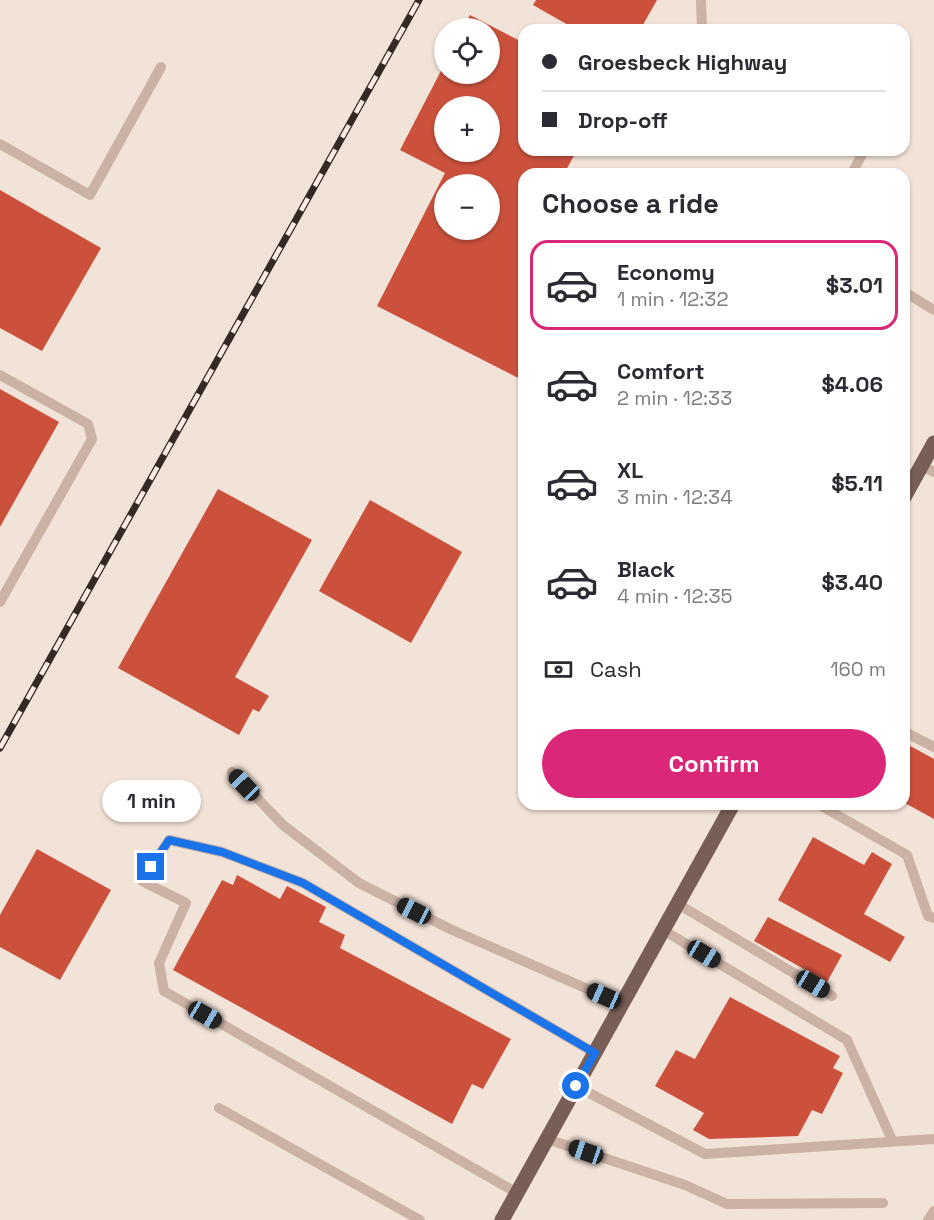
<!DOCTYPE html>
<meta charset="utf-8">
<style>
body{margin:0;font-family:"Space Grotesk",sans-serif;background:#f7f7f7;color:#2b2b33;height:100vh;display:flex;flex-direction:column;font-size:22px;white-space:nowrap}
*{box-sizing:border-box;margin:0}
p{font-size:20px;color:#7c7c81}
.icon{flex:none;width:33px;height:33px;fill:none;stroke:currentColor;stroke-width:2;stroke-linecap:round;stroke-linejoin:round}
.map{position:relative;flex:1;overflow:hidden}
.sheet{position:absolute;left:518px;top:168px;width:392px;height:642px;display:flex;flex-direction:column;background:#fff;border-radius:18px;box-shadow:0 2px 4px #0004}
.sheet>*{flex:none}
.banner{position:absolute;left:518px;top:24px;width:392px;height:132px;border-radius:18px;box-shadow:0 2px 4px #0004;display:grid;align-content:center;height:132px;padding:0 24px;background:#fff}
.buttons{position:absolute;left:434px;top:18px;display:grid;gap:12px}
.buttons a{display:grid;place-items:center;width:66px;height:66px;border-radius:50%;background:#fff;box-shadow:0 2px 4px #0004;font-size:30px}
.end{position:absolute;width:27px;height:27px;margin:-14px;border:8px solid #1a73e8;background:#fff;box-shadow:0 0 0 3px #fff}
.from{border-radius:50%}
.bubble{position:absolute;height:42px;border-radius:21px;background:#fff;box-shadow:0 2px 4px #0004;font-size:20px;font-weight:800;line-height:42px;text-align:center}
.car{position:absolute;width:18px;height:36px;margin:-18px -9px;border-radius:8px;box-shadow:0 0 4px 2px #0007;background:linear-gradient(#222 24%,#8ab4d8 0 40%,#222 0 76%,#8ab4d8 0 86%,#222 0)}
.banner b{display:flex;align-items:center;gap:21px;height:57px;font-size:22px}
.banner b+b{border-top:2px solid #e1e1e2}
.banner i{width:15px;height:15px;background:#2b2b33}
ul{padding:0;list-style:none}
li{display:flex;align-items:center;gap:18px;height:90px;margin:0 12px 9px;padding:0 12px;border:3px solid transparent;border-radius:18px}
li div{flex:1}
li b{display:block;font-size:22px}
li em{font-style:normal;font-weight:800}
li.on{border-color:#db2777}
li>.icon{width:54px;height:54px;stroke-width:1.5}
h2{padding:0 24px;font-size:27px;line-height:72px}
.pay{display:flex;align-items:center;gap:15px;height:66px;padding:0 24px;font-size:22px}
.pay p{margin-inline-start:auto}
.button{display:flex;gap:12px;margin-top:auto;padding:12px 24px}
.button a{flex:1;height:69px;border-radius:36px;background:#db2777;color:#fff;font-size:24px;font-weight:800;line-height:69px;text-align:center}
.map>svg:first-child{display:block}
</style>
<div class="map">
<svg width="934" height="1220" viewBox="0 0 934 1220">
<rect width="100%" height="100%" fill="#f2e3d8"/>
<!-- building -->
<path fill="#cb513d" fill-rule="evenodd" d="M536,0H657L640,30H577L533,5Z
M470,15L524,43V150H577L564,174H524V381L377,306L445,173L400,150L444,65V74H489V28H463ZM444,106H489V152H444ZM444,184H489V230H444Z
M0,190L101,248L42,351L0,328Z
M0,389L59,422L0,527Z
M218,489L312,540L235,677L269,696L259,712L253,709L239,735L118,668Z
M370,500L462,552L411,643L319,591Z
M903,742L934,759V819L903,802Z
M813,837L864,865L872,852L892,864L864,914L905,937L890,962L778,900Z
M37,849L111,890L60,980L0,947V915Z
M237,875L280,899L287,886L326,907L319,922L345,935L340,948L511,1039L483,1089L472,1084L452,1124L173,970L222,880L233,885Z
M768,917L842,955L827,982L754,941Z
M730,997L840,1056L833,1068L843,1073L822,1114L812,1110L798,1136L709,1139L693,1130L704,1113L655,1086L676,1050L695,1059Z"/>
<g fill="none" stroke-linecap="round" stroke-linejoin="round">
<!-- lane -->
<path stroke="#cbb2a4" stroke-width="10" d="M701,0L702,30
M0,144L90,195L161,67
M852,174L864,150
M903,291L934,310
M0,375L88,424L92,439L0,602
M922,466L934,472
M903,731L934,747
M232,772L283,825L359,883L450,929L622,1004
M818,804L907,855L928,916L934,918
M678,904L832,996
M663,930L847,1040L892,1140
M576,1086L705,1154L934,1139
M219,1108L420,1220
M547,1139L685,1185L727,1204L883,1203
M517,1193L164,991L159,963L186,903L142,881L169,840L222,852L303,883L595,1053
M928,1220L934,1211"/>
<!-- primary -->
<path stroke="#785e56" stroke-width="15" d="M903,499L934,443
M502,1220L733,804"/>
<!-- rail casing -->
<g stroke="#352926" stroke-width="7">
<path id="rail" d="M0,748L419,0"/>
</g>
<!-- rail -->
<use href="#rail" stroke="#faeee5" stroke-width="4.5" stroke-dasharray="14" stroke-linecap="butt"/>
</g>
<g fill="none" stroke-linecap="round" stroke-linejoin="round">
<!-- route -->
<path stroke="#1a73e8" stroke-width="8" d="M151,867L169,840L222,852L303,883L595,1053L576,1086"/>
</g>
</svg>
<div class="buttons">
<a><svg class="icon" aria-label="locate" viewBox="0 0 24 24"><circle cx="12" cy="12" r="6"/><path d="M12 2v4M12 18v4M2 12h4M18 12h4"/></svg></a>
<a>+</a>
<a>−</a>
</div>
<i class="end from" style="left:576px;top:1086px"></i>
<i class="end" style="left:151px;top:867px"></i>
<div class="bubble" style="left:102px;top:780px;width:99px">1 min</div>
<i class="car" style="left:244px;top:785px;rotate:316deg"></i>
<i class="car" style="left:414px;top:911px;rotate:297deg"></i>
<i class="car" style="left:704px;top:954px;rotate:121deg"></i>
<i class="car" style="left:813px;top:984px;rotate:121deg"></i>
<i class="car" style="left:604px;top:996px;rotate:294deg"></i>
<i class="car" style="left:205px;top:1015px;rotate:120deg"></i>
<i class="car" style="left:586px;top:1152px;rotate:289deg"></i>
<div class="banner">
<b><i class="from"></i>Groesbeck Highway</b>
<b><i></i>Drop-off</b>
</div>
<section class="sheet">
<h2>Choose a ride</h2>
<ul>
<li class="on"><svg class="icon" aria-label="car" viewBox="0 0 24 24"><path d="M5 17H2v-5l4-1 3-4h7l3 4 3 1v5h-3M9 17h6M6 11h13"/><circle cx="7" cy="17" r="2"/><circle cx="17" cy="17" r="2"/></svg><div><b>Economy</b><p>1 min · 12:32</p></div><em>$3.01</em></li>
<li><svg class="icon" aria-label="car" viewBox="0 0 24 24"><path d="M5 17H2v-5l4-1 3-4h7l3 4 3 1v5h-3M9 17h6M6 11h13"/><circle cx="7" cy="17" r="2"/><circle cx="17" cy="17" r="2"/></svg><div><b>Comfort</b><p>2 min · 12:33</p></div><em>$4.06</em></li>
<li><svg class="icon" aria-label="car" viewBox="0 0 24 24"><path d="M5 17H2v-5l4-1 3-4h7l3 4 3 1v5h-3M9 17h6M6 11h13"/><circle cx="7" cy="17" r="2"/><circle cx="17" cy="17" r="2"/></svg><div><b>XL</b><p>3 min · 12:34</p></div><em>$5.11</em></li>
<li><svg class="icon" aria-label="car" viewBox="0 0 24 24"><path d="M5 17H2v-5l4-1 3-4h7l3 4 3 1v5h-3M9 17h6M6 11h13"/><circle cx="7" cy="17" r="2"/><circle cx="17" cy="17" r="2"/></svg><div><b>Black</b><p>4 min · 12:35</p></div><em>$3.40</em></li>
</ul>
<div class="pay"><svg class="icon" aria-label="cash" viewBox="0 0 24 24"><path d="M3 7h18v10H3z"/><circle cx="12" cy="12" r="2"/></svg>Cash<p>160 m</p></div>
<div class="button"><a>Confirm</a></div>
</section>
</div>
